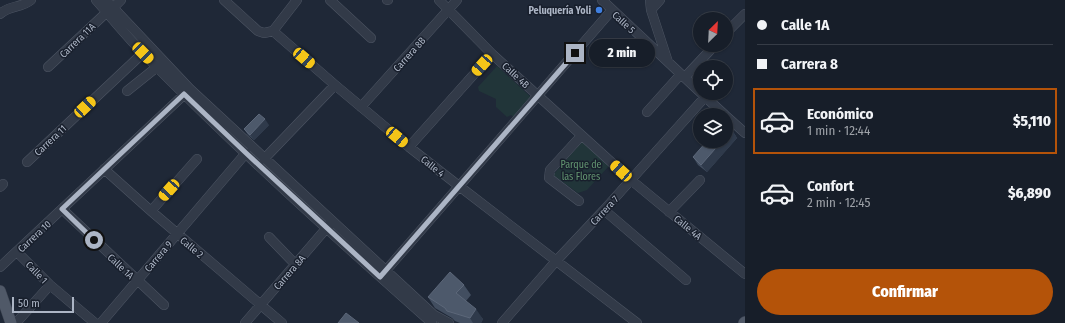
<!DOCTYPE html>
<html lang="es">
<meta charset="utf-8">
<style>
body{margin:0;font-family:"Fira Sans Condensed",sans-serif;background:#242b35;color:#f1f3f6;height:100vh;display:flex;flex-direction:column;font-size:15px;white-space:nowrap}
*{box-sizing:border-box;margin:0}
p{font-size:13px;color:#9ea2a8}
.icon{flex:none;width:22px;height:22px;fill:none;stroke:currentColor;stroke-width:2;stroke-linecap:round;stroke-linejoin:round}
.map{position:relative;flex:1;overflow:hidden}
.side{display:flex;flex-direction:column;background:#171e29;width:320px}
.side>*{flex:none}
.banner{display:grid;align-content:center;height:88px;padding:0 12px;background:#171e29}
.needle{width:26px;rotate:24deg}
.fabs{position:absolute;left:693px;top:12px;display:grid;gap:8px}
.fabs a{display:grid;place-items:center;width:40px;height:40px;border-radius:50%;background:#171e29;box-shadow:0 1px 3px #0004,0 0 0 1px #363c46;font-size:20px}
.scale{position:absolute;left:12px;bottom:10px;width:62px;box-sizing:border-box;padding-left:4px;border:2px solid #acb5c5;border-top:0;font-size:11px;line-height:14px;white-space:nowrap;color:#acb5c5;-webkit-text-stroke:3px #181f2c;paint-order:stroke}
.end{position:absolute;width:18px;height:18px;margin:-9px;border:5px solid #acb5c5;background:#111;box-shadow:0 0 0 2px #111}
.from{border-radius:50%}
.bubble{position:absolute;height:28px;border-radius:14px;background:#171e29;box-shadow:0 1px 3px #0004,0 0 0 1px #363c46;font-size:13px;font-weight:800;line-height:28px;text-align:center}
.car{position:absolute;width:12px;height:24px;margin:-12px -6px;border-radius:5px;box-shadow:0 0 3px 1px #0007;background:linear-gradient(#f5c518 24%,#345 0 40%,#f5c518 0 76%,#345 0 86%,#f5c518 0)}
.banner b{display:flex;align-items:center;gap:14px;height:38px;font-size:15px}
.banner b+b{border-top:1px solid #363c46}
.banner i{width:10px;height:10px;background:#f1f3f6}
ul{padding:0;list-style:none}
li{display:flex;align-items:center;gap:12px;height:66px;margin:0 8px 6px;padding:0 4px;border:2px solid transparent;border-radius:0px}
li div{flex:1}
li b{display:block;font-size:15px}
li em{font-style:normal;font-weight:800}
li.selected{border-color:#b45309}
li>.icon{width:36px;height:36px;stroke-width:1.5}
.cta{display:flex;gap:8px;margin-top:auto;padding:8px 12px}
.cta a{flex:1;height:46px;border-radius:24px;background:#b45309;color:#fff;font-size:16px;font-weight:800;line-height:46px;text-align:center}
main{display:flex;flex:1;min-height:0}
.map>svg:first-child{display:block}
</style>
<main>
<div class="map">
<svg width="745" height="323" viewBox="0 0 745 323">
<rect width="100%" height="100%" fill="#1f2837"/>
<!-- green -->
<path fill="#213539" d="M497,66L533,99L517,120L511,115L507,117L496,107V99L479,91L478,87Z
M582,142L609,166L587,190L578,193L553,175Z"/>
<g fill="none" stroke-linecap="round" stroke-linejoin="round">
<!-- minor casing -->
<g stroke="#4d5563" stroke-width="10">
<path id="minor" d="M96,0C112,18 127,37 144,54C236,148 334,236 432,323
M106,0L190,89L434,315L449,323
M224,0L258,31L264,33L273,31
M330,0L371,38
M387,0H388
M439,0L492,54L631,180L745,274
M602,0L700,92
M650,0L651,10L668,62
M113,8L121,0
M651,10L660,0
M0,14C11,4 20,9 31,0
M273,31L335,85L409,147L459,186L637,323
M273,31L297,0
M726,33L745,14
M631,59L648,44
M48,67L107,12
M685,77L715,45
M127,91L157,67
M701,93L725,115
M361,107L457,0
M647,112L681,74
M726,116L745,133
M409,147L492,54
M264,159L335,85
M27,162L143,53
M104,169L151,211L282,323
M0,187L3,184
M579,201L549,178L550,170L581,136
M62,209L164,305
M604,210L686,280
M151,211L197,159
M669,212L700,180
M269,237L295,264
M17,252L50,285L95,323
M0,267L189,90
M382,275L612,10
M16,323L50,285
M101,323L246,153
M245,323L330,224
M502,323L556,261L604,210L705,97"/>
</g>
<!-- major casing -->
<g stroke="#3c4351" stroke-width="12">
<path id="major" d="M0,291L11,323
M744,323L745,322"/>
</g>
<!-- minor -->
<use href="#minor" stroke="#323a48" stroke-width="9"/>
<!-- major -->
<use href="#major" stroke="#505968" stroke-width="11"/>
</g>
<!-- wall -->
<path fill="#424e60" d="M269,125L254,140L248,135L244,129Z
M732,130L737,138L707,172L698,165L693,157Z
M464,285L471,295L466,301L483,319L481,323H460L455,321L452,318L435,308L428,297Z"/>
<!-- shaded-wall -->
<path fill="#2f3a4b" d="M265,119L269,125L254,140L250,135Z
M732,130L737,138L707,172L701,165L722,141H726V137Z
M476,309L483,319L481,323H473L470,318Z"/>
<!-- building -->
<path fill="#4d596b" stroke="#5c6779" d="M259,114L265,119L250,135L244,129Z
M726,125L732,130L726,137Z
M707,141H722L701,165L693,157Z
M450,272L464,285L456,293L476,309L470,318L447,311L445,308L428,297Z
M346,313L359,323H338Z"/>
<g fill="none" stroke-linecap="round" stroke-linejoin="round">
<!-- route -->
<path stroke="#acb5c5" stroke-width="5" d="M94,240L62,209L184,94L246,153L380,277L575,53"/>
</g>
<!-- markers -->
<circle fill="#3f7fe0" stroke="#181f2c" stroke-width="1.5" cx="599" cy="10" r="4"/>
<g text-anchor="middle" stroke-width="3" stroke-linejoin="round" paint-order="stroke">
<!-- poi labels -->
<g font-size="10" font-weight="bold" fill="#acb5c5" stroke="#181f2c" text-anchor="end">
<text x="591" y="14">Peluquería Yoli</text>
</g>
<!-- street labels -->
<g font-size="10" fill="#acb5c5" stroke="#181f2c">
<text transform="translate(624 22) rotate(43)" y="4">Calle 5</text>
<text transform="translate(77 40) rotate(-44)" y="4">Carrera 11A</text>
<text transform="translate(409 54) rotate(-48)" y="4">Carrera 8B</text>
<text transform="translate(516 75) rotate(43)" y="4">Calle 4B</text>
<text transform="translate(50 140) rotate(-43)" y="4">Carrera 11</text>
<text transform="translate(433 166) rotate(39)" y="4">Calle 4</text>
<text transform="translate(604 210) rotate(-47)" y="4">Carrera 7</text>
<text transform="translate(688 227) rotate(39)" y="4">Calle 4A</text>
<text transform="translate(34 236) rotate(-43)" y="4">Carrera 10</text>
<text transform="translate(192 247) rotate(40)" y="4">Calle 2</text>
<text transform="translate(158 256) rotate(-50)" y="4">Carrera 9</text>
<text transform="translate(121 266) rotate(43)" y="4">Calle 1A</text>
<text transform="translate(37 272) rotate(46)" y="4">Calle 1</text>
<text transform="translate(289 272) rotate(-49)" y="4">Carrera 8A</text>
</g>
<!-- park labels -->
<g font-size="10" fill="#639671" stroke="#181f2c">
<text x="581" y="168">Parque de<tspan x="581" dy="12">las Flores</tspan></text>
</g>
</g>
</svg>
<div class="fabs">
<a><svg class="needle" viewBox="-14 -14 28 28"><path d="M0-13l5 13h-10z" fill="#e53935"/><path d="M0 13l5-13h-10z" fill="#9ea2a8"/></svg></a>
<a><svg class="icon" aria-label="locate" viewBox="0 0 24 24"><circle cx="12" cy="12" r="6"/><path d="M12 2v4M12 18v4M2 12h4M18 12h4"/></svg></a>
<a><svg class="icon" aria-label="layers" viewBox="0 0 24 24"><path d="M12 4l9 5-9 5-9-5zM3 14l9 5 9-5"/></svg></a>
</div>
<div class="scale">50 m</div>
<i class="end from" style="left:94px;top:240px"></i>
<i class="end" style="left:575px;top:53px"></i>
<div class="bubble" style="left:589px;top:39px;width:66px">2 min</div>
<i class="car" style="left:143px;top:53px;rotate:135deg"></i>
<i class="car" style="left:304px;top:58px;rotate:131deg"></i>
<i class="car" style="left:482px;top:65px;rotate:222deg"></i>
<i class="car" style="left:85px;top:107px;rotate:47deg"></i>
<i class="car" style="left:397px;top:137px;rotate:130deg"></i>
<i class="car" style="left:621px;top:171px;rotate:312deg"></i>
<i class="car" style="left:169px;top:190px;rotate:222deg"></i>
</div>
<section class="side">
<div class="banner">
<b><i class="from"></i>Calle 1A</b>
<b><i></i>Carrera 8</b>
</div>
<ul>
<li class="selected"><svg class="icon" aria-label="car" viewBox="0 0 24 24"><path d="M5 17H2v-5l4-1 3-4h7l3 4 3 1v5h-3M9 17h6M6 11h13"/><circle cx="7" cy="17" r="2"/><circle cx="17" cy="17" r="2"/></svg><div><b>Económico</b><p>1 min · 12:44</p></div><em>$5,110</em></li>
<li><svg class="icon" aria-label="car" viewBox="0 0 24 24"><path d="M5 17H2v-5l4-1 3-4h7l3 4 3 1v5h-3M9 17h6M6 11h13"/><circle cx="7" cy="17" r="2"/><circle cx="17" cy="17" r="2"/></svg><div><b>Confort</b><p>2 min · 12:45</p></div><em>$6,890</em></li>
</ul>
<div class="cta"><a>Confirmar</a></div>
</section>
</main>
